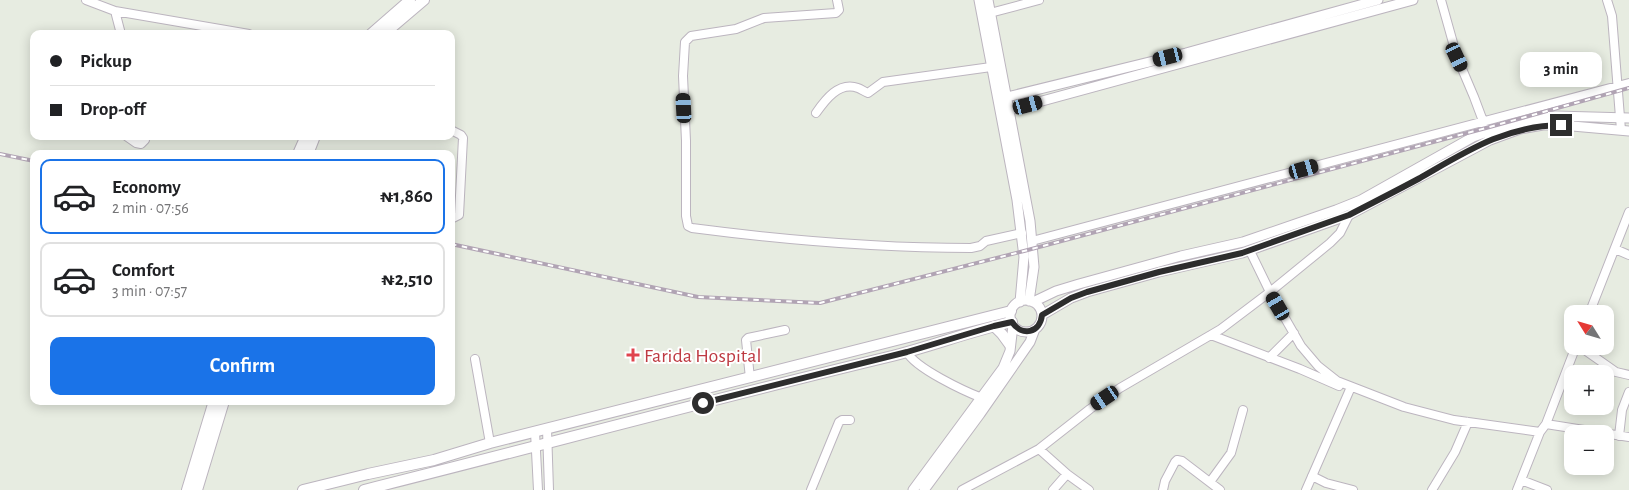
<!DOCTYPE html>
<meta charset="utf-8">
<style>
body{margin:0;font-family:"Alegreya Sans",sans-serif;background:#f2f2f2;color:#202124;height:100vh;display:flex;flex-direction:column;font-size:19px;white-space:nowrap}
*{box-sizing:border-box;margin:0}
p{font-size:16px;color:#757577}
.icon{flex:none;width:28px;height:28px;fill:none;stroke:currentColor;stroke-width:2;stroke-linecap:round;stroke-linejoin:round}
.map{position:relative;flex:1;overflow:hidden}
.panel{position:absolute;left:30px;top:150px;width:425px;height:255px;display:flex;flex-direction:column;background:#fff;border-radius:10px;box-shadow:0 2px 12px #0003}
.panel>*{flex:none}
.hud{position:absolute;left:30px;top:30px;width:425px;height:110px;border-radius:10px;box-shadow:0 2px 12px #0003;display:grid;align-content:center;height:110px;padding:0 20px;background:#fff}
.needle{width:32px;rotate:307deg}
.controls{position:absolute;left:1564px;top:305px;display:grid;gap:10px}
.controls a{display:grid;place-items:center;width:50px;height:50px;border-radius:10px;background:#fff;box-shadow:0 2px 12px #0003;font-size:25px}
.end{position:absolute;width:22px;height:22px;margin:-11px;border:6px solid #2d2d2d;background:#fff;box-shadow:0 0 0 2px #fff}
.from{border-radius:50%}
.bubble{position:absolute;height:35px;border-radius:10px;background:#fff;box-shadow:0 2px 12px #0003;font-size:16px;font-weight:600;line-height:35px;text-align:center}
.car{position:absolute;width:15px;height:30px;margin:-15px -8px;border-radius:6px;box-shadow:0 0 4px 1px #0007;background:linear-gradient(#222 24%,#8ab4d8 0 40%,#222 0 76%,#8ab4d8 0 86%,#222 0)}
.hud b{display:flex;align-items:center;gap:18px;height:48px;font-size:19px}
.hud b+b{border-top:1px solid #e0e0e0}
.hud i{width:12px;height:12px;background:#202124}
ul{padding:9px 0 0;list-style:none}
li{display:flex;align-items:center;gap:15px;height:75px;margin:0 10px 8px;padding:0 10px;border:2px solid #e0e0e0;border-radius:10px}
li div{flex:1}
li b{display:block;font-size:19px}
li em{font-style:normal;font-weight:600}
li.active{border-color:#1a73e8}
li>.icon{width:45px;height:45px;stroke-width:1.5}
.button{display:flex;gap:10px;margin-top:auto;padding:10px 20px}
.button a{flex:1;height:58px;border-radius:10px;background:#1a73e8;color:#fff;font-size:20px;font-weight:600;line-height:58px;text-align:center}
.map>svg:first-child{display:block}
</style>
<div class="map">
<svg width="1629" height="490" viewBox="0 0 1629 490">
<rect width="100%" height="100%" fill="#e7ece1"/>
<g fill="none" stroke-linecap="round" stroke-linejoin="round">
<!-- minor casing -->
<g stroke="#bcb5bf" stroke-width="10">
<path id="minor" d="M86,0L115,11L249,34
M837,0L839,10L836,13L764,18L736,29L691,36L685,42L683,76L686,141V216L688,226L692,228C784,240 877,248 971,248L980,246L986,241L1022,233
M1441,0L1457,57L1474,97L1489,137
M1607,0L1612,16L1621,130
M115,11L121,34
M990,13L1039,0
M816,113C825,100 839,81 858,88C861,89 865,92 868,93L883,82L991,67
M451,130L461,135L463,138L459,215L451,219
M126,136L136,143L141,144L145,140V136
M1032,241L1629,83
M1615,249L1629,255
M1250,251L1270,292L1301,346L1318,366L1337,381L1404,407L1454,420L1540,432
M1589,314L1629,212
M1211,335L1300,369L1339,386
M1579,346L1616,372L1629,375
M907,352C915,368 964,391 982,398
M1269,358L1294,333
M475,359L490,443
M750,378L746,340L748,338L785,330
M1546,424L1629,437
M547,429L549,490
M535,432L538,490
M1619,436L1622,410L1629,392
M1039,449L1067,474L1089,490
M1312,476L1326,483L1353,490
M1521,480L1547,490
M1210,482L1231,453L1243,410
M811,490L839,422L842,420H850
M962,490L1039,449L1090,409L1120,388L1221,329L1270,292L1330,243L1340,233L1349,215
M1053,490L1067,474
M1163,490L1165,481L1175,462L1177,460L1182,461L1220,490
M1306,490L1351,387
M1432,490L1455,452L1468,422
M1517,490L1540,432L1546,424L1576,346"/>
</g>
<!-- tertiary casing -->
<g stroke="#bcb5bf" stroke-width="11">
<path id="tertiary" d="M979,0L1017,200L1024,257L1020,302
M988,0L1030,221L1034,267L1029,301
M1007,97L1186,53L1378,0
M1009,110L1413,0
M1010 316a16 16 0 1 1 32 0a16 16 0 1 1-32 0Z
M1033,302L1056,291L1079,284L1181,256L1243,242L1336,210L1361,200L1473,137L1500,127L1534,119L1556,116L1629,118
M1042,315L1071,298L1087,292L1159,272L1242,253L1349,215L1490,140L1520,129L1543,125H1561L1629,131
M913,490L1003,368L1010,351L1013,325
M924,490L980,414L1030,342L1035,329"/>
</g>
<!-- secondary casing -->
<g stroke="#bcb5bf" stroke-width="12">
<path id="secondary" d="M371,34L410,0
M384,34L424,0
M298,154L306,136
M308,154L315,136
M994,326L1002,334L1010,345
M187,490L214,401
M197,490L224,401
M303,490L368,474L434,460L490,443L1011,311
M364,490C539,446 713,399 888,357C930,347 970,331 1012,322"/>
</g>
<!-- minor -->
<use href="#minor" stroke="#fff" stroke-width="8"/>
<!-- tertiary -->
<use href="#tertiary" stroke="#fff" stroke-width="9"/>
<!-- secondary -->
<use href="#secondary" stroke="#fff" stroke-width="10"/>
<!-- rail casing -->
<g stroke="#b1a4b4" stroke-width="4">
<path id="rail" d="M0,154L34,161
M451,244L698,297L820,303L1024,251L1486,128L1629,88"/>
</g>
<!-- rail -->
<use href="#rail" stroke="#fff" stroke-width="2" stroke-dasharray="5.5" stroke-linecap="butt"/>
</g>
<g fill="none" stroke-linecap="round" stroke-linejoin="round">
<!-- route -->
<path stroke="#2d2d2d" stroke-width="6" d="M703,403L907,352L994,326L1012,322C1022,337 1040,333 1042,315L1071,298L1087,292L1159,272L1242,253L1349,215C1372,203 1396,191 1420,178C1467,151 1505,126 1561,125"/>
</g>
<!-- markers -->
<path fill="#e0444e" stroke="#fff" stroke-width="2" d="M630.5 347.5h5v5h5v5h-5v5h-5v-5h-5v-5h5z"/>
<g text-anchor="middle" stroke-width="4" stroke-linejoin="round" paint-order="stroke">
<!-- health labels -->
<g font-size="20" fill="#be3a42" stroke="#fff" text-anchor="start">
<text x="644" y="362">Farida Hospital</text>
</g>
</g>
</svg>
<div class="controls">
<a><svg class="needle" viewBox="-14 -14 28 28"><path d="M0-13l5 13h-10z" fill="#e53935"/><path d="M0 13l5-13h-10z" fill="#757577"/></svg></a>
<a>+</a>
<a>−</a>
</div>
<i class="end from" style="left:703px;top:403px"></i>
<i class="end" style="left:1561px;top:125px"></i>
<div class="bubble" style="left:1520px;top:52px;width:82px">3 min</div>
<i class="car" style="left:1168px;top:57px;rotate:256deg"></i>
<i class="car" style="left:1457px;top:57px;rotate:155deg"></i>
<i class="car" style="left:1028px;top:105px;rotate:75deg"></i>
<i class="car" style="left:684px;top:108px;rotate:357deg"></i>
<i class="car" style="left:1304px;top:169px;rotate:74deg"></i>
<i class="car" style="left:1278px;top:306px;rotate:330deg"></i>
<i class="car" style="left:1105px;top:398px;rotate:236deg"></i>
<div class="hud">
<b><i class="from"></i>Pickup</b>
<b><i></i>Drop-off</b>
</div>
<section class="panel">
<ul>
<li class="active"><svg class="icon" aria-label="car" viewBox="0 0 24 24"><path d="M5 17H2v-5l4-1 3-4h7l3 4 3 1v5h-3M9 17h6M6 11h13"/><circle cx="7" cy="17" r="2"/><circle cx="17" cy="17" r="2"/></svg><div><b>Economy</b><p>2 min · 07:56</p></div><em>₦1,860</em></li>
<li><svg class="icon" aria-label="car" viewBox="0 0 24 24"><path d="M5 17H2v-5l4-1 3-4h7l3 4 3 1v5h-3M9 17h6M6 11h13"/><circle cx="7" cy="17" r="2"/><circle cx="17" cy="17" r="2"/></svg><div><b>Comfort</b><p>3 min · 07:57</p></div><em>₦2,510</em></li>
</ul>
<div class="button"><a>Confirm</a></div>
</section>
</div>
